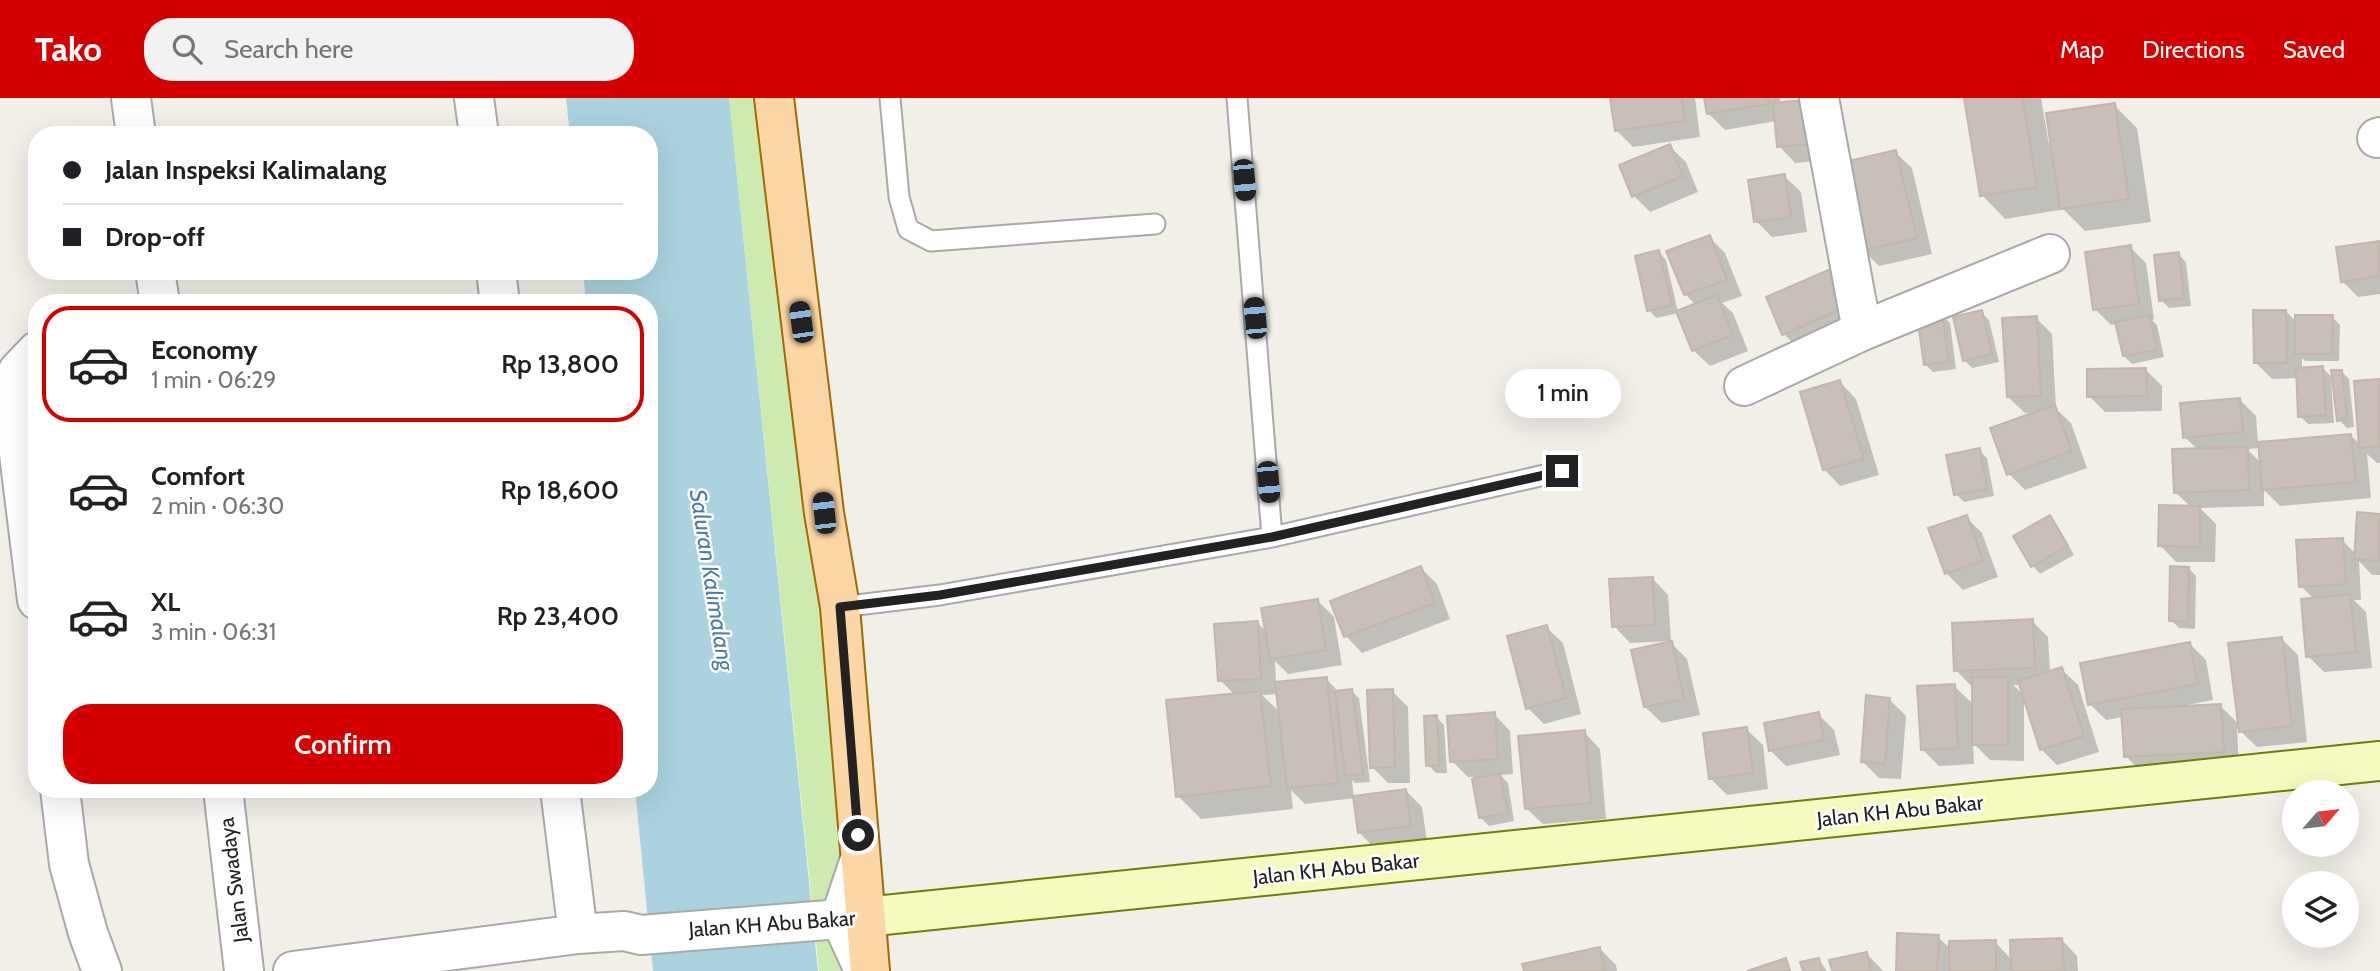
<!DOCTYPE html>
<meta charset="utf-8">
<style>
body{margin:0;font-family:Cabin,sans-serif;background:#f2f2f2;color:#202124;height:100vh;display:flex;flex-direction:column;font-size:26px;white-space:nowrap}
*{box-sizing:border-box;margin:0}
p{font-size:23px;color:#757577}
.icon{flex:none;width:38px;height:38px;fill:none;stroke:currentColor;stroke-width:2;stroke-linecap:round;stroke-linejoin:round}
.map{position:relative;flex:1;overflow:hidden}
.details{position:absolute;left:28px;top:196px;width:630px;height:504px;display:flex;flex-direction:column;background:#fff;border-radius:28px;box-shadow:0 7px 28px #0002}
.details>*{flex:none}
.banner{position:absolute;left:28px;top:28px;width:630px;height:154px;border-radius:28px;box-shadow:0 7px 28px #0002;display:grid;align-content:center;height:154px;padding:0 35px;background:#fff}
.needle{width:46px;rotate:62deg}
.controls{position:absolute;left:2282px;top:682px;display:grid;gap:14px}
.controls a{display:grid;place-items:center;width:77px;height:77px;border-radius:50%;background:#fff;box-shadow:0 7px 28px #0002;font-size:35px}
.end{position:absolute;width:32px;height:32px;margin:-16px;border:9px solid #222;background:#fff;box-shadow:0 0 0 4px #fff}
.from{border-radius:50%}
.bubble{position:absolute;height:49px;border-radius:24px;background:#fff;box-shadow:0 7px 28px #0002;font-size:23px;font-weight:600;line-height:49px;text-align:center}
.car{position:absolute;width:21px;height:42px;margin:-21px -10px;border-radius:9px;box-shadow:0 0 5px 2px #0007;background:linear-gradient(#222 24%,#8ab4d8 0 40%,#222 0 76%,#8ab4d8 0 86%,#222 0)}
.banner b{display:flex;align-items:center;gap:24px;height:66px;font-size:26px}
.banner b+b{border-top:2px solid #e0e0e0}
.banner i{width:18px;height:18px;background:#202124}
ul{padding:12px 0 0;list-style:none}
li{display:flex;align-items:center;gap:21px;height:116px;margin:0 14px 10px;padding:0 21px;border:4px solid transparent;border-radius:28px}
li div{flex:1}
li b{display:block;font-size:26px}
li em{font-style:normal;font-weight:600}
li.on{border-color:#d40000}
li>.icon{width:63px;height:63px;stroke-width:1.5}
.cta{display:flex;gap:14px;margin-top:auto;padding:14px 35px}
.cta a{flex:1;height:80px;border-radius:28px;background:#d40000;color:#fff;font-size:28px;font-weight:600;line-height:80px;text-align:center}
header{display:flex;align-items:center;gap:42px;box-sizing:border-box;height:98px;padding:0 35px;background:#d40000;color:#fff}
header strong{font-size:33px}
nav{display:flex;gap:38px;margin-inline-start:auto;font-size:24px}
.search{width:490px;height:63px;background:#f2f2f2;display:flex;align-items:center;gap:18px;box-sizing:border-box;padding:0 24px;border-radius:28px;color:#757577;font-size:26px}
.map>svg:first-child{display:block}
</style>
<header>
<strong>Tako</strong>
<div class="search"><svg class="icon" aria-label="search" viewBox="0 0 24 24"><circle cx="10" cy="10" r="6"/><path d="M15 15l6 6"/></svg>Search here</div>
<nav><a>Map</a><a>Directions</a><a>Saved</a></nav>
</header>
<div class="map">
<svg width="2380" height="873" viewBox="0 0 2380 873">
<rect width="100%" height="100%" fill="#f2efe9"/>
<!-- grass -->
<path fill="#cdebb0" d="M729,0H774L854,873H819Z"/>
<!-- water -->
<path fill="#aad3df" d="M566,0H729L818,873H653L635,691H649V205H586L583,173H649V37H570Z"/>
<!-- shadow -->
<path fill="#0003" fill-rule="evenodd" d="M1612,0H1695L1700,39L1633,49L1617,33Z
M1706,0H1780L1781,6L1835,61L1795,65L1779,48L1776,23L1725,32L1709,16Z
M1966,0H2041L2049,47L2114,7L2137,30L2151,124L2085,133L2059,107L2060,112L2005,121L1982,97Z
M1669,48L1686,64L1698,94L1650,114L1634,98Z
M1895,54L1912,70L1932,156L1879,168L1863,152Z
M1784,78L1801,94L1807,134L1772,139L1756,123Z
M1709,139L1725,155L1742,198L1722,205L1733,215L1748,253L1710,268L1693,252L1679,215L1656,220L1649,212L1659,154L1666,162L1678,214L1696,207L1685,196Z
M2380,145V196L2358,199L2342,183Z
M2130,149L2146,165L2154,221L2152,222L2157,227L2164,259L2132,266L2124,258L2118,226L2111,227L2095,211Z
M2178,156L2186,164L2191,208L2169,210L2161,202Z
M1835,171L1867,222L1800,252L1784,236Z
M2286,213L2297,225L2332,219L2340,227L2339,263H2305L2302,260V271L2323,270L2333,281H2331L2334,325L2308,326L2300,318L2298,280L2272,281L2255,264Z
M1981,214L1989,222L1999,264L1972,270L1964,262Z
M1942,217L1950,225L1956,271L1933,274L1925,266Z
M2036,220L2052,236L2056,311L2071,325L2087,370L2025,392L2009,376L2037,314L2025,315L2008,299Z
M2146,272L2162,288V313L2105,314L2089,298Z
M2341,273L2349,281L2354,329L2347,330L2339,322Z
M2380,283V365H2377L2367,356L2371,400L2280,408L2264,392V408L2200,410L2216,426L2215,464H2176L2160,447L2191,409L2175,394L2198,352L2185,339L2240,302L2256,318L2258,346L2351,338L2361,347ZM2260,350L2261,365L2247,351Z
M1840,284L1856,301L1879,377L1840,388L1824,371Z
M1979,352L1987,360L1994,398L1964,404L1956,396Z
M2380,417V477H2372L2359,463L2361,502H2354L2366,514L2372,570L2324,574L2308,558L2314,501L2301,488L2342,442L2356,456Z
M1966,419L1982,435L1998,479L1963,492L1946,475Z
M2050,419L2057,427L2074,457L2040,476L2033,468L2016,439Z
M1421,470L1437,486L1450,521L1362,555L1346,538L1332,504Z
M2188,470L2196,478L2195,531L2179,530L2171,522Z
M1652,480L1668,497L1671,543L1630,545L1614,528Z
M1318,503L1334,519L1342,567L1288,576L1275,563L1276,586L1326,581L1339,594L1351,593L1359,600L1370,684L1355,685L1352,682L1354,700L1406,693L1422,709L1427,744L1375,751L1359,734L1355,700L1305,706L1291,692L1293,711L1201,721L1178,698L1235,597L1220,582L1257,525L1268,535ZM1278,596L1281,615L1262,597Z
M2032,523L2048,539L2050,574L2061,571L2078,587L2099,654L2057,667L2041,651L2021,587H2013L2024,597V663L1990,662L1973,645L1974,666L1939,668L1922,651L1954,588L1974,607L1972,589L1956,572Z
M1546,529L1563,545L1581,616L1544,626L1528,610Z
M2282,541L2298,557L2307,644L2257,649L2237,630L2239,669L2142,675L2126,658L2123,619L2106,622L2090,606L2190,546L2206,562L2213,602L2187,607V609L2220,608L2240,627Z
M1671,545L1687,561L1700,617L1662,625L1645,609Z
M1392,593L1408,609L1410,685H1388L1372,669Z
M1889,601L1906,618L1901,681L1879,680L1862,663Z
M1494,616L1510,633L1513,676L1500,677L1508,685L1514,723L1489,728L1481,720L1473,679H1468L1452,663Z
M1818,616L1834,632L1840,657L1786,668L1770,652Z
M1436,619L1444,627L1447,675H1436L1428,667Z
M1746,631L1763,647L1768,691L1727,697L1711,681Z
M1584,634L1600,651L1606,721L1543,726L1526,710Z
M1899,837L1938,839L1951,851L1995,844L2012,862L2061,841L2077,858L2078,873H1898Z
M1600,851L1616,867L1617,873H1525L1524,867Z
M1867,856L1883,873H1834L1831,863Z
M1819,862L1827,873H1804L1803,865Z"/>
<!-- building -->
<path fill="#c7bfb8" stroke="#c4b6ab" stroke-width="2" d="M1610,0H1682L1685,23L1615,33Z
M1704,0H1768L1769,6L1707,16Z
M1964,0H2023L2037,89L1980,98Z
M1815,1L1819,45L1777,49L1773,5Z
M2115,5L2129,101L2060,111L2046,15Z
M1670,46L1683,78L1632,99L1619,67Z
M1896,52L1917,140L1861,153L1840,65Z
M1785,76L1791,119L1754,124L1748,82Z
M1710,137L1727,182L1684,197L1666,153Z
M2380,143V178L2341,184L2336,149Z
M2131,147L2139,206L2093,212L2085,154Z
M1659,152L1672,207L1647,213L1635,158Z
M2179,154L2184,200L2159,203L2154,157Z
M1835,169L1852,206L1782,237L1766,199Z
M1717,197L1733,237L1692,253L1676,213Z
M1982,212L1992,256L1963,263L1953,219Z
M2253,212H2286L2287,265H2254Z
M1942,215L1949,264L1924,267L1917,218Z
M2150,217L2157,252L2123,258L2115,224Z
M2295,217H2333L2332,256H2295Z
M2037,218L2041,298L2007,299L2002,220Z
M2323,268L2326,317L2298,319L2296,270Z
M2146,270L2147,298L2087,299V271Z
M2331,272H2342L2347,321L2337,323Z
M2380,281V348L2359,350L2354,283Z
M1840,282L1864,361L1823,372L1800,294Z
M2240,300L2243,334L2183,340L2180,305Z
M2055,307L2072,353L2007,377L1990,330Z
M2351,336L2356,384L2262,392L2258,344Z
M2248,349L2249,392L2174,395L2172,351Z
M1980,350L1987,391L1954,397L1946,357Z
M2159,407L2200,408V449L2158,448Z
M2357,414L2380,416V463L2354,461Z
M1967,417L1983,463L1945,476L1928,430Z
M2050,417L2068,448L2031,469L2013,438Z
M2343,440L2346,486L2299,489L2296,442Z
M1421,468L1435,505L1344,539L1330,503Z
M2170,468L2189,469L2188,524L2169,523Z
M1653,479L1655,527L1612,529L1609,481Z
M2350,496L2356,554L2306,559L2301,501Z
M1318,501L1326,552L1270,561L1261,510Z
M2033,521L2035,570L1954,573L1952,525Z
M1258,523L1261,581L1218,583L1214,526Z
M1547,527L1566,600L1526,611L1507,538Z
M2282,539L2292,628L2239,634L2228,545Z
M1672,543L1684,601L1644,609L1631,552Z
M2190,544L2198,586L2088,607L2080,565Z
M2062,569L2084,638L2040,652L2018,583Z
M1327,579L1338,685L1287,690L1275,584Z
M1972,579H2008V647H1972Z
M1955,586L1958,650L1921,652L1917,588Z
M1352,591L1363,676L1345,678L1335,593Z
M1393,591L1395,669L1370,670L1367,592Z
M1260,593L1271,688L1176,699L1166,602Z
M1866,597L1890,600L1885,666L1861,664Z
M2221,606L2224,654L2124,659L2121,611Z
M1495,614L1498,661L1450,664L1447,618Z
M1819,614L1824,642L1769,653L1764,625Z
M1437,617L1440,667L1426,668L1424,618Z
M1747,629L1753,675L1709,681L1703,635Z
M1585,632L1591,705L1525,711L1518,638Z
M1500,675L1508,715L1479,720L1472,681Z
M1406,691L1411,728L1358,735L1353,698Z
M1897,835L1939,837L1937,873H1896Z
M2062,840L2064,873H2011L2010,842Z
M1996,842V873H1949V843Z
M1600,849L1605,873H1524L1522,866Z
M1867,854L1871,873H1832L1829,862Z
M1786,860L1790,873H1747Z
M1819,860L1822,873H1803L1800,864Z"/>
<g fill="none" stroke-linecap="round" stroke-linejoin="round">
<!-- lane casing -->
<g stroke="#a9a9a9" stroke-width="23">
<path id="lane" d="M890,0L899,99L908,131L931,143L1155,126
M1237,0L1272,439
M840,509L940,497L1272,439L1562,373
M851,758L830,821L854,873"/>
</g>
<!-- street casing -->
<g stroke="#a9a9a9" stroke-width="42">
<path id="street" d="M131,0L136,37
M474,0L479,37
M1819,0L1862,233
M2377,40L2380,39
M155,173L160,205
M496,173L500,205
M37,253L18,273L11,291L37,502
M1744,288L1862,233L2050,156
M60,691L69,766L88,835L102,873
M223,691L244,873
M560,691L578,836
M293,873L578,836L624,833L641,837L865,819"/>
</g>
<!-- secondary casing -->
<g stroke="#707d05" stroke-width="42">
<path id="secondary" d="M865,819L2380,663"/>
</g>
<!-- primary casing -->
<g stroke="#a06b00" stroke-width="42">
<path id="primary" d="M774,0L824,415L840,509L870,873"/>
</g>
<!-- lane -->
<use href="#lane" stroke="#fff" stroke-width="19"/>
<!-- street -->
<use href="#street" stroke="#fff" stroke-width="38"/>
<!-- secondary -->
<use href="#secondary" stroke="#f7fabf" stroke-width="38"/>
<!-- primary -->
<use href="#primary" stroke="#fcd6a4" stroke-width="38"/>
</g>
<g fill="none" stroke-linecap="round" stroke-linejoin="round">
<!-- route -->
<path stroke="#222" stroke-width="9" d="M858,737L840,509L940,497L1272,439L1562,373"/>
</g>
<g text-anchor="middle" stroke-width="5" stroke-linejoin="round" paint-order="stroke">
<!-- street labels -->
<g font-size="21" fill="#222" stroke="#fff">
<text transform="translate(1900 713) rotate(-6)" y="7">Jalan KH Abu Bakar</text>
<text transform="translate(1336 771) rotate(-6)" y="7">Jalan KH Abu Bakar</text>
<text transform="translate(234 782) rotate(-97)" y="7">Jalan Swadaya</text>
<text transform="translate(772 826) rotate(-4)" y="7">Jalan KH Abu Bakar</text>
</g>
<!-- water labels -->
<g font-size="23" font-style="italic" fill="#4a7aab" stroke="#fff">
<text transform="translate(712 482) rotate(81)" y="8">Saluran Kalimalang</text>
</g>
</g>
</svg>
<div class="controls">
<a><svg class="needle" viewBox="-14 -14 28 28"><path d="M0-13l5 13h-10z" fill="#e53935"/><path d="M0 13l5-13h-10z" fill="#757577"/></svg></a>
<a><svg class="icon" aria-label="layers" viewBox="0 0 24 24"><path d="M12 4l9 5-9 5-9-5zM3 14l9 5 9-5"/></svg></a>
</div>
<i class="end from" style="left:858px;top:737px"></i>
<i class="end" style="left:1562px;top:373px"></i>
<div class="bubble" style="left:1505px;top:271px;width:116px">1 min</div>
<i class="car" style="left:1244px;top:82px;rotate:175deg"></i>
<i class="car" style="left:1255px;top:220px;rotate:355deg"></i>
<i class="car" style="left:801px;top:224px;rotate:352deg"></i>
<i class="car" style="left:1268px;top:384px;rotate:175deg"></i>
<i class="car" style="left:824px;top:415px;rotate:354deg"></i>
<div class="banner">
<b><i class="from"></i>Jalan Inspeksi Kalimalang</b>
<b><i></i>Drop-off</b>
</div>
<section class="details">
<ul>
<li class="on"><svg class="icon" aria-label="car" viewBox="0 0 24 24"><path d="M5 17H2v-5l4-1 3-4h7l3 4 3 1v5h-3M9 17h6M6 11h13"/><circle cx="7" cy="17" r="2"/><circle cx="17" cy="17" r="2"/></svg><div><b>Economy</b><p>1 min · 06:29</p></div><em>Rp 13,800</em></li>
<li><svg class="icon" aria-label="car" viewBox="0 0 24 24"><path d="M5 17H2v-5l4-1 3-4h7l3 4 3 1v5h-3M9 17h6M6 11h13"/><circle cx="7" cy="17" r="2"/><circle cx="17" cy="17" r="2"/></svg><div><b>Comfort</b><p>2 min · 06:30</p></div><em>Rp 18,600</em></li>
<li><svg class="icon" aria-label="car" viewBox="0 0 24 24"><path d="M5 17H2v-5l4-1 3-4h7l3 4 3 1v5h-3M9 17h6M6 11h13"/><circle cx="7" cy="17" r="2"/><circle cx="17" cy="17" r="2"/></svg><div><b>XL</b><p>3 min · 06:31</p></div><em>Rp 23,400</em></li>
</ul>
<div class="cta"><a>Confirm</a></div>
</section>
</div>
